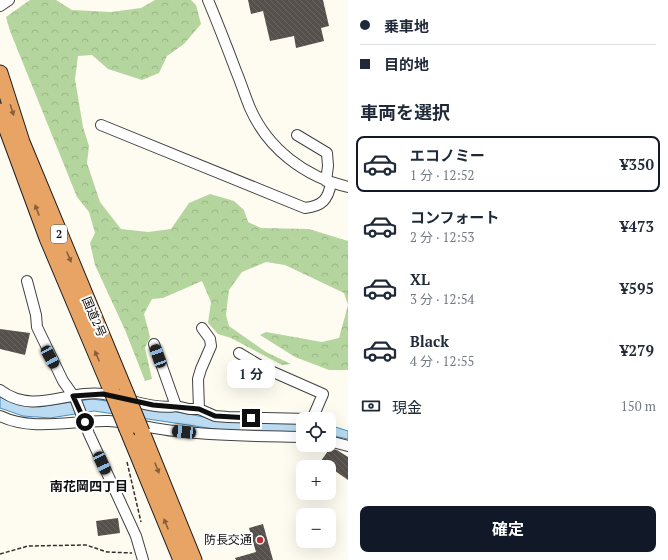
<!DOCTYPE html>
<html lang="ja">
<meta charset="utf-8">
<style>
body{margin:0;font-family:"PT Serif","Noto Sans JP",serif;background:#f2f2f3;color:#1f2937;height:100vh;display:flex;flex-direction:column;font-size:15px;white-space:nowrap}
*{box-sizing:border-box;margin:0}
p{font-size:13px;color:#747a83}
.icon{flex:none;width:22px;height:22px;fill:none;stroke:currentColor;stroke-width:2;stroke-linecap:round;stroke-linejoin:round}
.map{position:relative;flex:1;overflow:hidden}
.details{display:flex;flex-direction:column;background:#fff;width:320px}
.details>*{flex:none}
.top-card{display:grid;align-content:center;height:88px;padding:0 12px;background:#fff}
.fabs{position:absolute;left:296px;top:412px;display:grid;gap:8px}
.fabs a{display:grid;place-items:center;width:40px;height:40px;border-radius:8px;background:#fff;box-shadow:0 4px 16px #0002;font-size:20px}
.end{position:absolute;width:18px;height:18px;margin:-9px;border:5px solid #0e0e0e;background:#fff;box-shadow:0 0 0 2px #fff}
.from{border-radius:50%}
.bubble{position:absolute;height:28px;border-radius:8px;background:#fff;box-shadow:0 4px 16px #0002;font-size:13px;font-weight:700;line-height:28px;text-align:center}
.car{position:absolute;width:12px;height:24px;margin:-12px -6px;border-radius:5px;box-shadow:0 0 3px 1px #0007;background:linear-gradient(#222 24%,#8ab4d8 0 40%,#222 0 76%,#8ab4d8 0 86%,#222 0)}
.top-card b{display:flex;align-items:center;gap:14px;height:38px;font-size:15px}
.top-card b+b{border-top:1px solid #e0e1e3}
.top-card i{width:10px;height:10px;background:#1f2937}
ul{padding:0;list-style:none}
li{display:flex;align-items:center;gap:12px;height:56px;margin:0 8px 6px;padding:0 4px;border:2px solid transparent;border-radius:8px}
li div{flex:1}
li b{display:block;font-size:15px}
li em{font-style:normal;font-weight:700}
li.selected{border-color:#111827}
li>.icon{width:36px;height:36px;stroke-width:1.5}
h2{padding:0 12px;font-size:18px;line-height:48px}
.pay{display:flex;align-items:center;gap:10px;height:44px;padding:0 12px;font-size:15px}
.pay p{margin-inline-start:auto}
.primary-button{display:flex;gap:8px;margin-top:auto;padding:8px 12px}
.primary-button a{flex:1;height:46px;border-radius:8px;background:#111827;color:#fff;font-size:16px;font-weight:700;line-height:46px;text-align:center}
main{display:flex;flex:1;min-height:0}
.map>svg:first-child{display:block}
</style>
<main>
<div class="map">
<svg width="348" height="560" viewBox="0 0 348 560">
<defs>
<pattern id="forest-crowns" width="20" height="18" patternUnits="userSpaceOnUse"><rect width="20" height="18" fill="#b5d59e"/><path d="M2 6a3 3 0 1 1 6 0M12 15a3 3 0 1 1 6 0" fill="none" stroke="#9ab687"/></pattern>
<pattern id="building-back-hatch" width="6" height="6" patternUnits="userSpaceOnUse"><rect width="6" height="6" fill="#56504c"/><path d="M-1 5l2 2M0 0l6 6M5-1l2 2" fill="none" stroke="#696561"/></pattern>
</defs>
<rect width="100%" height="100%" fill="#fefcf1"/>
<!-- forest -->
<path fill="url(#forest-crowns)" d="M30,0H56L72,10L111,12L141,8L155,0H191L196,5L201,24L184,44L167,56L159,73L142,80L108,69L92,55L78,56L75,79L83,127L89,146L87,163L100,202L121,229L148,232L171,229L189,203L210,194L234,201L244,210L248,222L261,228L309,229L348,241V370H329L295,357L260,335L266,332L322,342L339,338L348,305L344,293L285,265L266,262L242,272L229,290L226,315L229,326L266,352L291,364L282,365L231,338L218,334L208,323L211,302L202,281L163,298L152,299L144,314L150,337L145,348L152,379L145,381L125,330L95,265L90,243L95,233L89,212L77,197L10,31L6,17Z"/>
<!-- water -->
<path fill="#badbf1" stroke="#478ec2" d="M0,397L18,405L44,406L92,399L156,408L220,420L303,422V433L235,432L94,411L50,418L23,416L0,408Z
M329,425L348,431V439L329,435Z"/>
<!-- building -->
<path fill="url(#building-back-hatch)" d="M248,0H323L329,26L321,28L324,41L296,48L294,36L270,41L263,11L251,14Z
M0,329L30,333L25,355L0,349Z
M330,448L337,450L348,457V480L321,461Z
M118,518L120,533L98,536L96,521Z
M263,524L273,560H236L235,558L256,552L249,528Z"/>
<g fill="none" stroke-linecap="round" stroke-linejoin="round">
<!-- minor casing -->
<g stroke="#414141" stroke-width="12">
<path id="minor" d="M208,0C218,24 227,47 236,71C241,83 245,96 250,108C268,149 305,177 348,187
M0,6L9,0
M101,125L305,208C322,206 328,200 331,183
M297,135L327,153L328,166L326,181
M27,281L36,315L37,327L63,381L75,398L89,434L136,536L143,560
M154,344L176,406L189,409H199L215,416L228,417L309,419L313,417L323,394L264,368L239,353
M0,390C34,416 69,389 104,394C125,398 155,410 176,406
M199,409L198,379L201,369L211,346L210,339L202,328
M0,416C33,432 73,420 108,421C131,422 153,429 175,431C217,436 260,436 303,437
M329,441L348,446"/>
</g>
<!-- highway casing -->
<g stroke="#1f1f1f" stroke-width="17">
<path id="highway" d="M0,73L22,142L126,393
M0,111L47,238L112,392
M127,429L181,560
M142,432L194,560"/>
</g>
<!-- path -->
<path stroke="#303030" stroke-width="1.5" stroke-dasharray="4 2" stroke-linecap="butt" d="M127,462L141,522
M0,554L28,546L86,545L107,552L132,553"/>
<!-- minor -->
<use href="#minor" stroke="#fff" stroke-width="10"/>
<!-- highway -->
<use href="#highway" stroke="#e8a465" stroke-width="15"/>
<!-- highway-bridge casing -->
<g stroke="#1f1f1f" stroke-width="17" stroke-linecap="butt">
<path id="highway-bridge" d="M112,392L127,429
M126,393L142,432"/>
</g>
<!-- highway-bridge -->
<use href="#highway-bridge" stroke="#e8a465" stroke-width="15"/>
</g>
<!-- one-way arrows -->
<defs><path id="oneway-solid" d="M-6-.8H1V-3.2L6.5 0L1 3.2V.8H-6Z"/></defs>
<g fill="#86603e">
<use href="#oneway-solid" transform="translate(12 110) rotate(72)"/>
<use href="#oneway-solid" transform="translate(37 210) rotate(-111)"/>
<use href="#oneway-solid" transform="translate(69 257) rotate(67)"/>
<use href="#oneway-solid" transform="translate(97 356) rotate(-113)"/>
<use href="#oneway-solid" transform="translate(157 468) rotate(68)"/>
<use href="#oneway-solid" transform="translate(166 524) rotate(-112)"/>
</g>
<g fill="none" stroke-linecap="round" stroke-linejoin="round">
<!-- route -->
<path stroke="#0e0e0e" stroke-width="5" d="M85,422L73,396L103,394L153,405L199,409L215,416L251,418"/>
</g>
<!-- markers -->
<circle fill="#b33235" stroke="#fff" stroke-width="1.5" cx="260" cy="540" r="4"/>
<g text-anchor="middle" stroke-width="4" stroke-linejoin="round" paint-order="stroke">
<!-- shield labels -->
<rect fill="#fff" stroke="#565656" stroke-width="1" x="51" y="225" width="16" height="18" rx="3"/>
<g font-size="11" font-weight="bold" fill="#0e0e0e">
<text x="59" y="238">2</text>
</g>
<!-- street labels -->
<g font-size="12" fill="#0e0e0e" stroke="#fff">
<text transform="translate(94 317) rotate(67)" y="4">国道2号</text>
</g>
<!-- poi labels -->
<g font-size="12" fill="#0e0e0e" stroke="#fff" text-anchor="end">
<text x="252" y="544">防長交通</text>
</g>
<!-- neighbourhood labels -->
<g font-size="13" font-weight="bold" fill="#0e0e0e" stroke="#fff">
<text x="89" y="491">南花岡四丁目</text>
</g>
</g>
</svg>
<div class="fabs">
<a><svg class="icon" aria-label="locate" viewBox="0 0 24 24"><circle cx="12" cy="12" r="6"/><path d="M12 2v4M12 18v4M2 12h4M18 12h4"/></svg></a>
<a>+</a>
<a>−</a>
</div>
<i class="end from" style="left:85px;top:422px"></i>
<i class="end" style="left:251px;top:418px"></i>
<div class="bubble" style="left:227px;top:360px;width:48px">1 分</div>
<i class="car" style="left:158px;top:356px;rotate:340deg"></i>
<i class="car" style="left:50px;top:357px;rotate:152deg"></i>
<i class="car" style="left:184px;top:432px;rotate:276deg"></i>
<i class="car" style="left:102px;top:463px;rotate:155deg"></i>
</div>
<section class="details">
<div class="top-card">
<b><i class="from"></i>乗車地</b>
<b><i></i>目的地</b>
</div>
<h2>車両を選択</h2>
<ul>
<li class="selected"><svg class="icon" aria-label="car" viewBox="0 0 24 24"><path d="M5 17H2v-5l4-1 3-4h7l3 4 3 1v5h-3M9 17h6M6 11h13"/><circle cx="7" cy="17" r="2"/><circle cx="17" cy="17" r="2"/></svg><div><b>エコノミー</b><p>1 分 · 12:52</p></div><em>¥350</em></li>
<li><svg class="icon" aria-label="car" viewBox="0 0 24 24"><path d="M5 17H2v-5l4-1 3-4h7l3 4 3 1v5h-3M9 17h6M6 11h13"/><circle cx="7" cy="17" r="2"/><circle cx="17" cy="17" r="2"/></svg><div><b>コンフォート</b><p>2 分 · 12:53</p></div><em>¥473</em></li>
<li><svg class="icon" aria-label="car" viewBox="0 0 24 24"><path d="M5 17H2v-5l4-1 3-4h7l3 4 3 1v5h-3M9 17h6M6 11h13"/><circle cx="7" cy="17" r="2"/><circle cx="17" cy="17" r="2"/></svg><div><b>XL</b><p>3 分 · 12:54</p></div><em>¥595</em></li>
<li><svg class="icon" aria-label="car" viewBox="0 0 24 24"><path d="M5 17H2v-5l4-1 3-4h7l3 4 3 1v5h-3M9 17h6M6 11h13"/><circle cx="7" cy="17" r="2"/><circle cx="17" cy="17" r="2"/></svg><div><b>Black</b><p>4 分 · 12:55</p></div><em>¥279</em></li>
</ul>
<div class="pay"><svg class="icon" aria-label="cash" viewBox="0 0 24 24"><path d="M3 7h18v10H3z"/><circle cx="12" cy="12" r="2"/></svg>現金<p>150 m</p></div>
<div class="primary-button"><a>確定</a></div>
</section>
</main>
